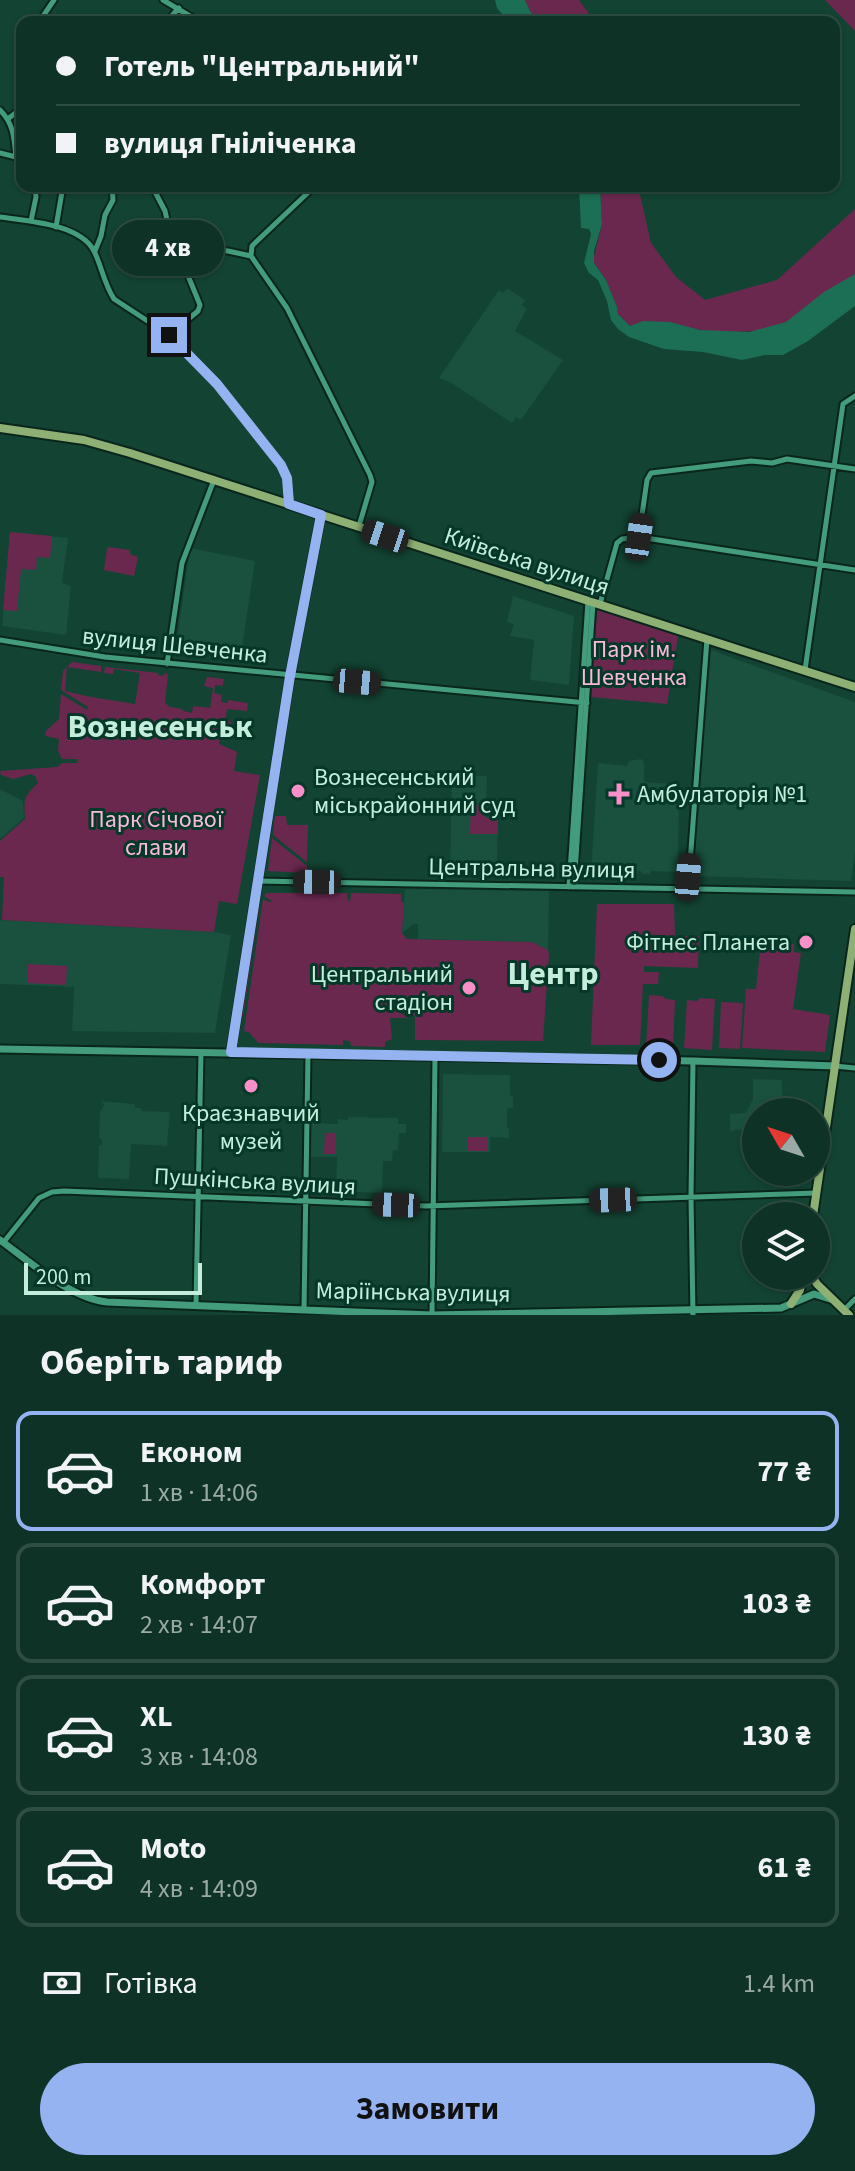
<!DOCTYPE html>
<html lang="uk">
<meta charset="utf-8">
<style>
body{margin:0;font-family:"Source Sans 3",sans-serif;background:#1c3e32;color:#f1f3f6;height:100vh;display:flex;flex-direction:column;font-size:30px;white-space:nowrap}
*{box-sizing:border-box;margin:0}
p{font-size:26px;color:#9baaa7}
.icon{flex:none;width:44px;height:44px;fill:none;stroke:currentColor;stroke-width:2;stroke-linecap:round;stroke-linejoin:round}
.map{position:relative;height:1315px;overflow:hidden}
.panel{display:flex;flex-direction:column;background:#0e3226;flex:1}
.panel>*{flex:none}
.banner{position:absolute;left:16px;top:16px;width:824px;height:176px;border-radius:16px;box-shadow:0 2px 6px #0004,0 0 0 2px #2e4d43;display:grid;align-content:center;height:176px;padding:0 40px;background:#0e3226}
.needle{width:52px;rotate:309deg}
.fabs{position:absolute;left:742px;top:1098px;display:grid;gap:16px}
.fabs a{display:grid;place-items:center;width:88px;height:88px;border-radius:50%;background:#0e3226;box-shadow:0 2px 6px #0004,0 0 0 2px #2e4d43;font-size:40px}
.scale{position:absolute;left:24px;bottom:20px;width:178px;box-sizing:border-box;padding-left:8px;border:4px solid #c4eddb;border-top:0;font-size:22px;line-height:28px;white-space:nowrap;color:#c4eddb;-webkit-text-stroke:6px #053828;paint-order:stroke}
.end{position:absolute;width:36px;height:36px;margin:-18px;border:10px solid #95b2f1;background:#111;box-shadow:0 0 0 4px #111}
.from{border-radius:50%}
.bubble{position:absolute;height:56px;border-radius:28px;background:#0e3226;box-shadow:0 2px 6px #0004,0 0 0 2px #2e4d43;font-size:26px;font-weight:700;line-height:56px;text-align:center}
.car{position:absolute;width:24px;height:48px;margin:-24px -12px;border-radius:10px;box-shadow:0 0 6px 2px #0007;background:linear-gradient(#222 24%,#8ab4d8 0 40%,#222 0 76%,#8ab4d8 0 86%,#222 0)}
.banner b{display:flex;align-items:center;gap:28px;height:76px;font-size:30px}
.banner b+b{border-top:2px solid #2e4d43}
.banner i{width:20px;height:20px;background:#f1f3f6}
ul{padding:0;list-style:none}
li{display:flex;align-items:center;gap:24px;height:120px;margin:0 16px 12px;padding:0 24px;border:4px solid #2e4d43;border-radius:16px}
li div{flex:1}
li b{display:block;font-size:30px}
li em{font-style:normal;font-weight:700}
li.selected{border-color:#95b2f1}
li>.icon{width:72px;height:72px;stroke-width:1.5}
h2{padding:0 40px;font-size:36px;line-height:96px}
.pay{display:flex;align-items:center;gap:20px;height:88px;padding:0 40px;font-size:30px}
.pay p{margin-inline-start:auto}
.button{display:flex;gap:16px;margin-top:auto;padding:16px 40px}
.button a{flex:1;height:92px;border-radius:48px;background:#95b2f1;color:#111;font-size:32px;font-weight:700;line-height:92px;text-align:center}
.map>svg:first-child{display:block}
</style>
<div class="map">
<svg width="855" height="1315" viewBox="0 0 855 1315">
<rect width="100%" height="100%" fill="#134332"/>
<!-- built -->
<path fill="#19503e" d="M507,288L525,300L522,305L527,309L515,331L563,360L521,420L516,417L512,423L450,382L439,378L499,290L503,293Z
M10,532L68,538L62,583L71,586L66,635L2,626Z
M190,548L255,561L241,655L176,647Z
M513,596L574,616L569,685L530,680L534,640L510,636L514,624L507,622Z
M711,650L855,702V852L851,881L691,876Z
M641,759L644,762V782L672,784L671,801L679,802L678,872L651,871L650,874H642L641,871H591L598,763L627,766L629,761Z
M452,775L487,776L486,817L498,818L497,870L450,869Z
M0,789L23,801L24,818L0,839Z
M405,889L549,891L548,950L532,942L418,939V924H414L402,933Z
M0,920L214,932L231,935L215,1033L72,1031L74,987L0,984Z
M443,1074L510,1075V1095L513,1096V1108H507V1128L509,1129V1138L490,1137V1152H442Z
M753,1079L782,1080L783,1112H756V1129L734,1130L732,1132L730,1130V1114L746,1113L753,1099Z
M101,1101L135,1104V1108H141L142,1111L170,1112L167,1146L131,1144L129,1179L98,1178L99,1145H102V1140L99,1138L100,1112L104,1105Z
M348,1117L398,1118V1124H406V1133H399L398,1150H393L392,1161H383L382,1193L336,1191L337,1157H310V1123L338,1124V1119L348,1120Z"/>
<!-- green -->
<path fill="#6b284f" d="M525,0H579L595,22H540L530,11Z
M825,0H855V31Z
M600,186H638L651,243L676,277L705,300L777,280L855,209V274C833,289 812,308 788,321C764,334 730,333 703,330C675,328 660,315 630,326L618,314L617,307L606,280L593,261L602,224Z
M10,532L52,536L50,558L37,557L36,570L21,569L17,611L3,610Z
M109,547L130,550V554L138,557L134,576L104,570L107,549Z
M597,610L678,636L667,704L591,697Z
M72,662L101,666V672L67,667L65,691L91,697L135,704L140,673L114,669L113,674L104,673L105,667L158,673V675L163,676L165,673L168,674L165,703L170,707L182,709L183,711L192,713L193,706L210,708L213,688L204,686L207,677L224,679L223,686L215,685L214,693L222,695L221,702L228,703V700L248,703L247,711L227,709L226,718L231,722L232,727L229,732L221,733L219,744L237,752L234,771L260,775L237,904L219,901L214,932L2,920L4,877H0V841L25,819C24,799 23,797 38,783L35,776L31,774L13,779L1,775L0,771L57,767L62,763H77V759H62L58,751L59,739L45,736L46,731L59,719L61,694L87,710L88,707L61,690L63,671Z
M471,805H486V818H498V834H470Z
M275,816H286L287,825H308L307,862L273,835Z
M272,838L307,866V873L268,871Z
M266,893H347L348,901H350L351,893L401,894V902H404L402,933L407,939L532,942L548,950L549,955L543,1041L415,1040V1016L404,1006L399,1012L408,1018H390L392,1039L385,1042V1047L351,1046L350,1041L343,1040V1045L258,1043L249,1032L244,1031L263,899L269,902L272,901L264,896Z
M257,903H260L243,1016H241Z
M597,904H674L675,936H699L698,968L644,966V972H659L658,984H643L640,1045H591Z
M761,941L794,944V952L801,953L793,1009L830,1015L825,1052L742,1048L746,989H756Z
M28,964L67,966L66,985L27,983Z
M649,995L662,996L666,999L675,1000L673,1048L646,1047Z
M700,998L715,999L712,1050L684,1048L687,1000L697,1001Z
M721,1002L743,1003L740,1049L719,1048Z
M325,1133H336V1154H324Z
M467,1137H488V1151H467Z"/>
<!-- water -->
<path fill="#1c6f54" d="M495,0H525L530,11L540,22H509L497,8Z
M579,186H600L602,224L594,251V263L606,280L617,307L618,314L630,326L643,321L670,322L700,330L749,332L786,322L824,292L855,274V306L808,341L783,355H765L742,360L703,352L664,349L629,337L618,329L611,320L607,301L598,280L589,273L584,263L591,234L589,229L581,228Z"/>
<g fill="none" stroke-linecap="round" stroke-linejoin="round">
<!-- minor casing -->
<g stroke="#0a261c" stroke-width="9">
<path id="minor" d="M163,0L200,22
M39,22L54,0
M166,22L179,8
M0,110C14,124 14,138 16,157
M9,118L22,108
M0,153L16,157L22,164
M152,186L165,211L170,233L175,242L184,246L228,251L251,256L287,308L370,475L372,482L359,526
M0,217C28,221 80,224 94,251C102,267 104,284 114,299L169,335L217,384L281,465L287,478L289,504
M31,221L36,197L35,186
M56,227L63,186
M95,251L101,236L105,215L113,200L112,186
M251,256L252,246L257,241L315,186
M169,335L198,311L200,305L189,278L184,246
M639,536L647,480L651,473L751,461L772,463L787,459L855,469
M600,604L617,543L622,539L639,537L855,570
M0,640L105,657L587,703
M167,664L182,563L214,480
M805,670L843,404L855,396
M257,881L855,892
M569,887L588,601
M574,887L593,603
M688,889L707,639
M835,1066L855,1068
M3,1243L39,1198L52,1192L64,1191L426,1206L817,1193
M196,1305L201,1052
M304,1310L308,1054
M844,1310L855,1299
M432,1315L435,1056
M693,1315L691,1197L693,1061"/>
</g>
<!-- secondary casing -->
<g stroke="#0a261c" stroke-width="11">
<path id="secondary" d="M0,1049L693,1061L835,1066
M231,1052L290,676L321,515
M0,1240C30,1262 70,1298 107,1302L432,1315L781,1308L814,1294L830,1299"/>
</g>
<!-- primary casing -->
<g stroke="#0a261c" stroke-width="12">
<path id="primary" d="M0,428L84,440L130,453L855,687
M813,1216L855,929
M812,1276L817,1284L849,1315
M791,1304L800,1290L803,1276"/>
</g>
<!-- minor -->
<use href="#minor" stroke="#439c7c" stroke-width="5"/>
<!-- secondary -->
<use href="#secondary" stroke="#439c7c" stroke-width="7"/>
<!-- primary -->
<use href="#primary" stroke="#8eb074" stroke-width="8"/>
</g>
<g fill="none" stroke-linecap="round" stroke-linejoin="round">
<!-- route -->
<path stroke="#95b2f1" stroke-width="10" d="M169,335L217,384L281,465L287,478L289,504L321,515L290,676L231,1052L659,1060"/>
</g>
<!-- markers -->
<g fill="#f98fc9" stroke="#053828" stroke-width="3">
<circle cx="298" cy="791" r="8"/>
<path d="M615 782h8v8h8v8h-8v8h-8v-8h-8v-8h8z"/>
<circle cx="806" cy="942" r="8"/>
<circle cx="469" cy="988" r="8"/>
<circle cx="251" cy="1086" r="8"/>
</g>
<g text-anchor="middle" stroke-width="6" stroke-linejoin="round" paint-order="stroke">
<!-- street labels -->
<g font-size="24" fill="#c4eddb" stroke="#053828">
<text transform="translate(527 561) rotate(18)" y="8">Київська вулиця</text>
<text transform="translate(175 645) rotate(6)" y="8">вулиця Шевченка</text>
<text transform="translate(532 868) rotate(1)" y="8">Центральна вулиця</text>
<text transform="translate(255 1181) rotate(3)" y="8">Пушкінська вулиця</text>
<text transform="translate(413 1292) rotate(1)" y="8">Маріїнська вулиця</text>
</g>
<!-- park labels -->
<g font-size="24" fill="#f9b9d9" stroke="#053828">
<text x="634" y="657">Парк ім.<tspan x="634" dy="28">Шевченка</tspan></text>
<text x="156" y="827">Парк Січової<tspan x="156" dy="28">слави</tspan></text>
</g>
<!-- poi labels -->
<g font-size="24" fill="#c4eddb" stroke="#053828" text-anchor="start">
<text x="314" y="785">Вознесенський<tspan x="314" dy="28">міськрайонний суд</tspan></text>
<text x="637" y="802">Амбулаторія №1</text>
<text x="790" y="950" text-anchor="end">Фітнес Планета</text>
<text x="453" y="982" text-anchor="end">Центральний<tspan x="453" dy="28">стадіон</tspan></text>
<text x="251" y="1121" text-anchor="middle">Краєзнавчий<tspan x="251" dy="28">музей</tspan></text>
</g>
<!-- district labels -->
<g font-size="32" font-weight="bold" fill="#c4eddb" stroke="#053828">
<text x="160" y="737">Вознесенськ</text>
<text x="553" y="984">Центр</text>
</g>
</g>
</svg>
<div class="fabs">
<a><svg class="needle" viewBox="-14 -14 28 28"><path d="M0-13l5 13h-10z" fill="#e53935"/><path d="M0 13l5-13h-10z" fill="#9baaa7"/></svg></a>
<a><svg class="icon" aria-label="layers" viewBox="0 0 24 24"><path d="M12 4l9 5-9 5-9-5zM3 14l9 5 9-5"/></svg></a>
</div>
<div class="scale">200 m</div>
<i class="end from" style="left:659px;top:1060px"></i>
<i class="end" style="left:169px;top:335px"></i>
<div class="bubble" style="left:112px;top:220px;width:112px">4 хв</div>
<i class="car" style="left:385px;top:536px;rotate:288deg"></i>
<i class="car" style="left:639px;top:537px;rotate:8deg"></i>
<i class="car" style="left:357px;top:682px;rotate:95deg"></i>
<i class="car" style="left:688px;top:877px;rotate:5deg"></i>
<i class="car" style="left:317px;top:882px;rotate:271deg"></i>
<i class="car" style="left:613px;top:1200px;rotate:268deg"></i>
<i class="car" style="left:396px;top:1205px;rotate:272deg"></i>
<div class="banner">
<b><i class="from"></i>Готель &quot;Центральний&quot;</b>
<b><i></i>вулиця Гніліченка</b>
</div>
</div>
<section class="panel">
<h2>Оберіть тариф</h2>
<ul>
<li class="selected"><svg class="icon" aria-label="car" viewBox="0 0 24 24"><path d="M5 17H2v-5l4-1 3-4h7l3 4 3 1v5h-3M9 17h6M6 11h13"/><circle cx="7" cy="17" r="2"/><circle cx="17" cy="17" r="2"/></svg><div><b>Економ</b><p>1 хв · 14:06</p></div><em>77 ₴</em></li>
<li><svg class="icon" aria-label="car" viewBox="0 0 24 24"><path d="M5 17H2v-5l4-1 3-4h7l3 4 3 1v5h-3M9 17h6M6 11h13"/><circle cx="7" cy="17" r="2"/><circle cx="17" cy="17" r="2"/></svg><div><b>Комфорт</b><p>2 хв · 14:07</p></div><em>103 ₴</em></li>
<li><svg class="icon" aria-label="car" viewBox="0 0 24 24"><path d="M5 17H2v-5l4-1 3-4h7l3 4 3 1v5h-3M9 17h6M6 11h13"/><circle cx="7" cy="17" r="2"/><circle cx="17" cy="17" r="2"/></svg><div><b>XL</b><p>3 хв · 14:08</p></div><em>130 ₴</em></li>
<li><svg class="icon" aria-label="car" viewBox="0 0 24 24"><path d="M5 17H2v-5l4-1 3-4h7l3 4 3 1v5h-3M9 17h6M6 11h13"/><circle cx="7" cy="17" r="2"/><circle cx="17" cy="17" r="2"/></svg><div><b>Moto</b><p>4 хв · 14:09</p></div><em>61 ₴</em></li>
</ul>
<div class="pay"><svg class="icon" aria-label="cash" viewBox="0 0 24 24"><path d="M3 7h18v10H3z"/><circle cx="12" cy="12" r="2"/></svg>Готівка<p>1.4 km</p></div>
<div class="button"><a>Замовити</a></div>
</section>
